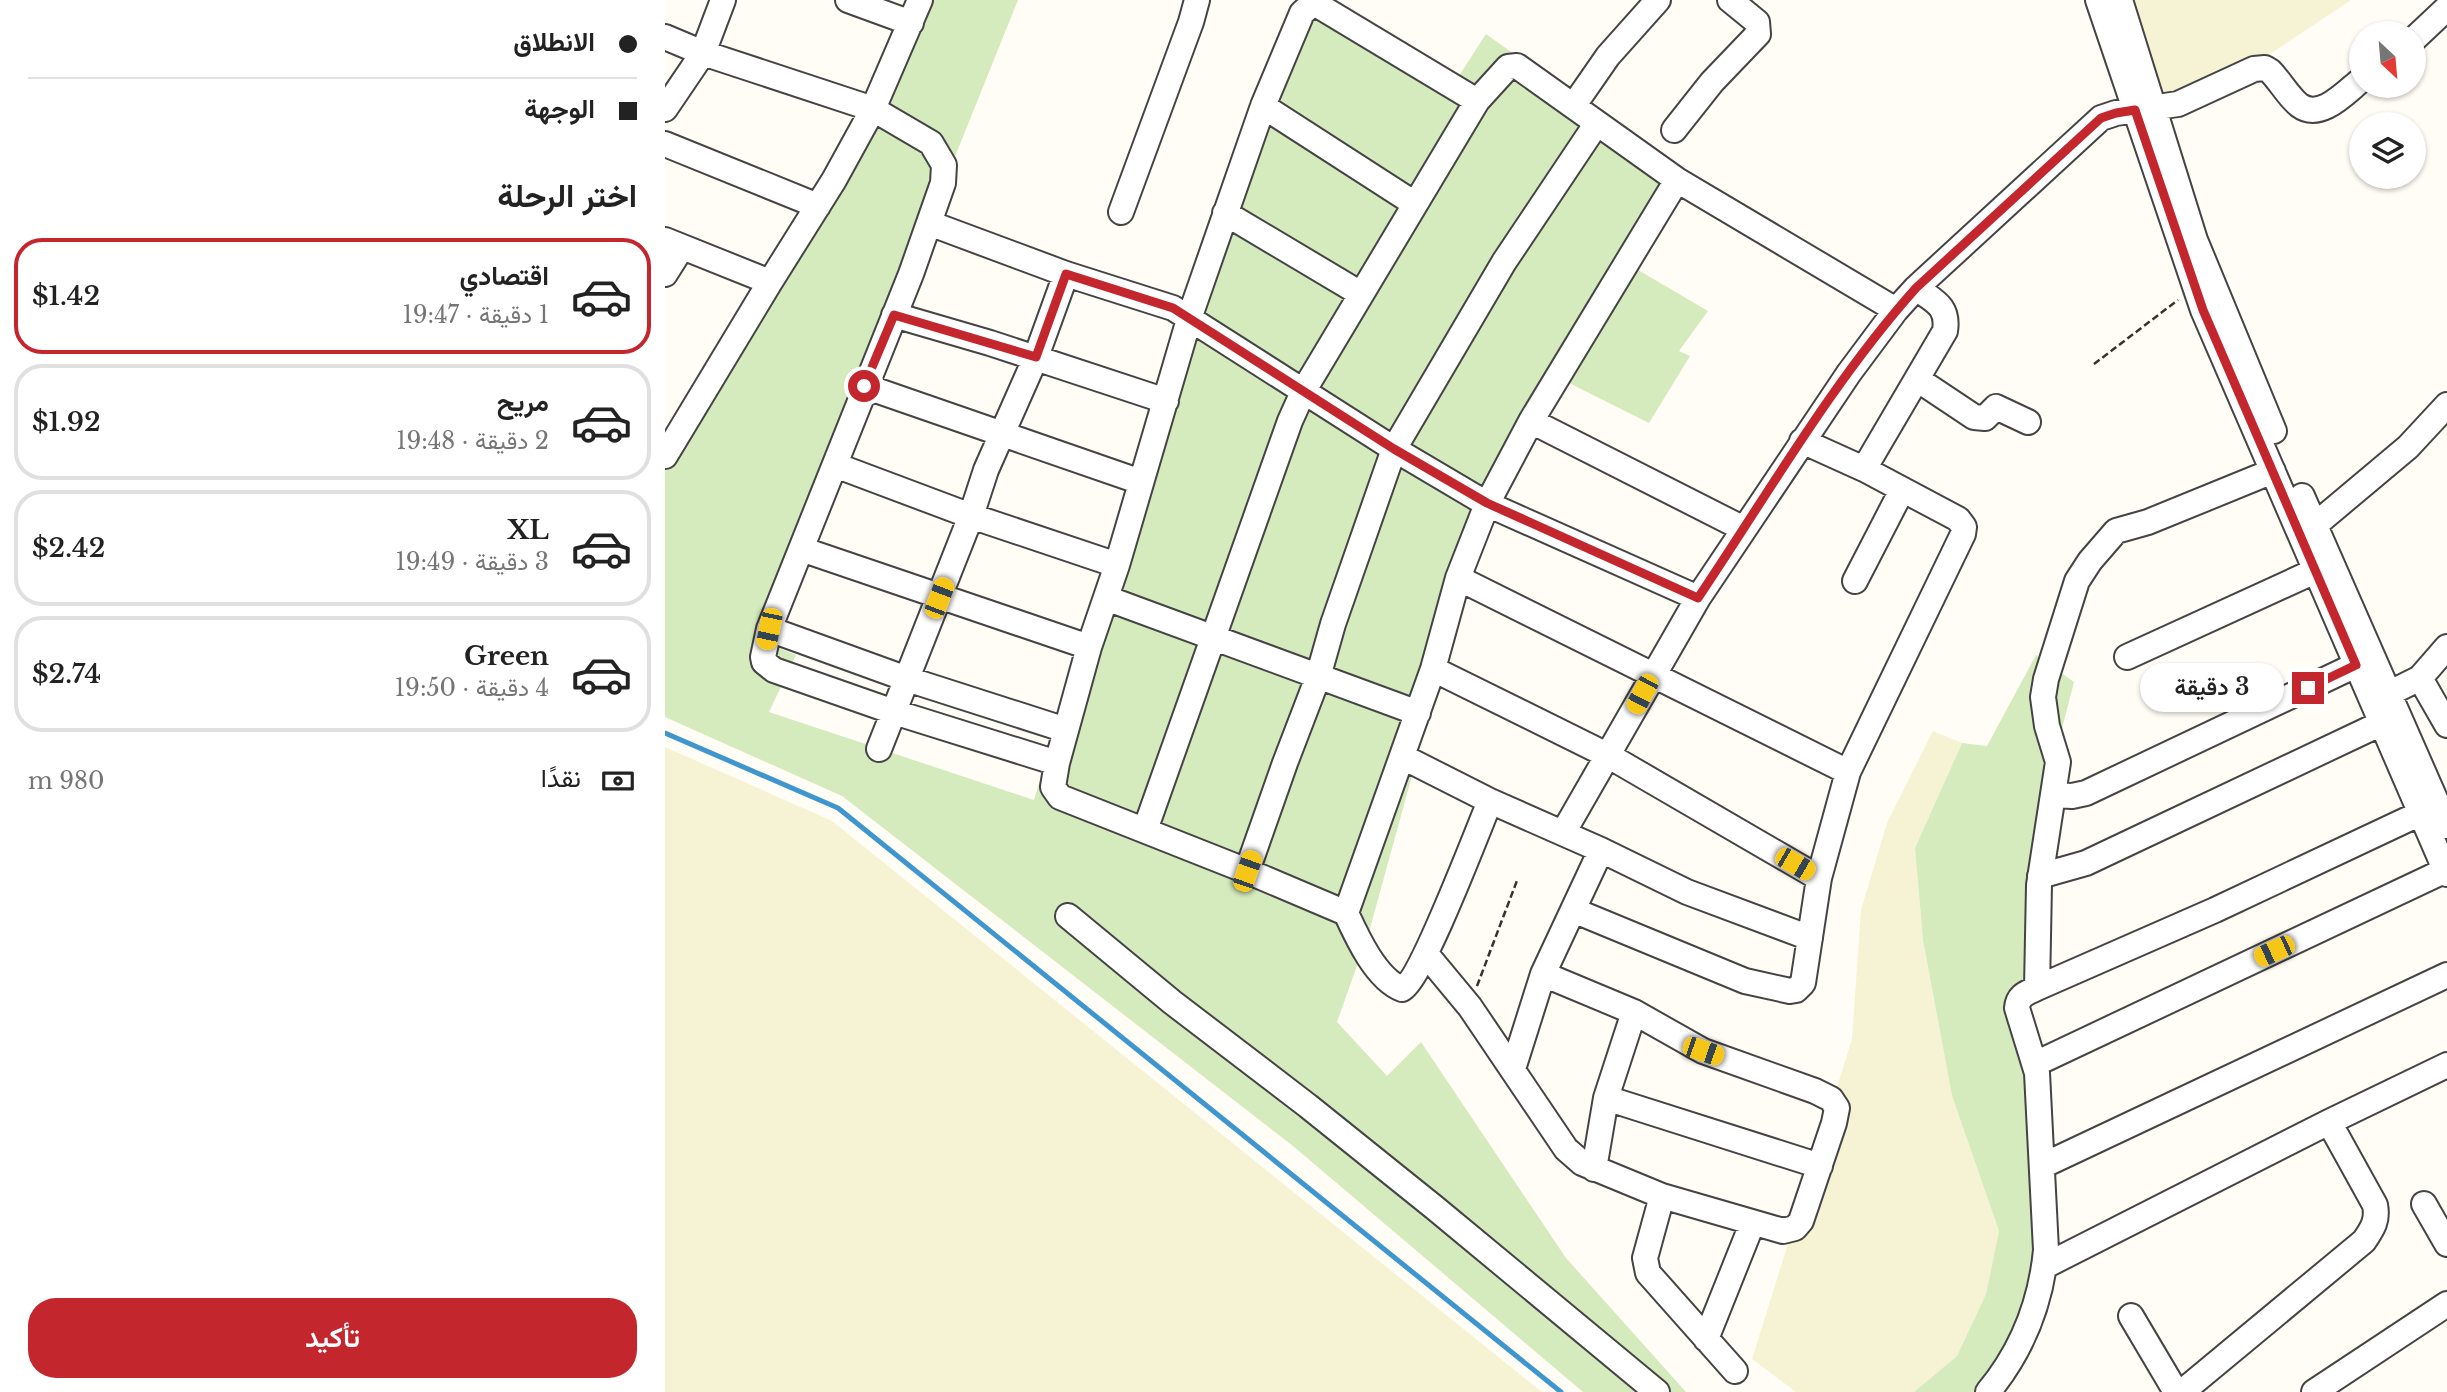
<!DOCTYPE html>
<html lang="ar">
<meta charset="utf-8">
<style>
body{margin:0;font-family:"Libre Baskerville",Vazirmatn,serif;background:#f6f6f6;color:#222;direction:rtl;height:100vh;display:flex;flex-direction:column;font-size:26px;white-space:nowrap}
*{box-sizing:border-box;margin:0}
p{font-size:23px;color:#767676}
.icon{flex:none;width:38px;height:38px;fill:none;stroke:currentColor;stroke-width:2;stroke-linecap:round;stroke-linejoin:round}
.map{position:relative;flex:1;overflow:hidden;direction:ltr}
.details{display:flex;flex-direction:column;background:#fff;width:665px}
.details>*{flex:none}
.guide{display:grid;align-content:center;height:154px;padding:0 28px;background:#fff}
.needle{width:46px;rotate:154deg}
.buttons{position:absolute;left:1684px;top:21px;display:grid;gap:14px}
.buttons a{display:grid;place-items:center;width:77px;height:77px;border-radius:50%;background:#fff;box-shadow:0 2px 5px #0004;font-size:35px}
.end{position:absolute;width:32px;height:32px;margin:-16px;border:9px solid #c4262e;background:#fff;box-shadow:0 0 0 4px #fff}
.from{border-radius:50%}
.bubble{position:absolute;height:49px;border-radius:24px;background:#fff;box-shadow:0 2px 5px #0004;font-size:23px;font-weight:600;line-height:49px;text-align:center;direction:rtl}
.car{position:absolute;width:21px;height:42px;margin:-21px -10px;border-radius:9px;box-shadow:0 0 5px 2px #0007;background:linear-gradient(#f5c518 24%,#345 0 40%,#f5c518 0 76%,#345 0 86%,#f5c518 0)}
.guide b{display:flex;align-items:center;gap:24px;height:66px;font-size:26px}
.guide b+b{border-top:2px solid #e0e0e0}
.guide i{width:18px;height:18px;background:#222}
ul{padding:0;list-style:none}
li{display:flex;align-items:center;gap:21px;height:116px;margin:0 14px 10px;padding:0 14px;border:4px solid #e0e0e0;border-radius:28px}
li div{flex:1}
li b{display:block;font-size:26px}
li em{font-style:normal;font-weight:600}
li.current{border-color:#c4262e}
li>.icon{width:63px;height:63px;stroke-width:1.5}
h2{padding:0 28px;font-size:32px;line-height:84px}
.pay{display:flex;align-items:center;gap:18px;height:77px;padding:0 28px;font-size:26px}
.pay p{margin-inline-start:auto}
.button{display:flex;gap:14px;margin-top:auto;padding:14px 28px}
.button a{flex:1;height:80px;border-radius:28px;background:#c4262e;color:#fff;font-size:28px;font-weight:600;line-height:80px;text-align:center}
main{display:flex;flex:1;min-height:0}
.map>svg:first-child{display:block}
</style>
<main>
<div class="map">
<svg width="1782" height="1392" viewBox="0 0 1782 1392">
<rect width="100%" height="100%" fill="#fffdf5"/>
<!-- farmland -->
<path fill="#f6f3d4" d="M1463,0H1686L1590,64L1495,99Z
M1268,731L1297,743L1250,848L1258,940L1287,1096L1334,1231L1321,1294L1292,1356L1249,1392H1131L1087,1359L1187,1039L1196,910L1222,823Z
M0,747L167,821L877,1392H0Z"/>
<!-- green -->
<path fill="#d5ebbd" d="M261,0H353L95,641L131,655L104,712L369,800L515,302L630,0H655L790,82L821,34L1023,178L968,267L1043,311L1014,351L1025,356L984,423L904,383L826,516L772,685L704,932L672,1022L722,1076L756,1042L901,1258L1021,1392H918L628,1146L177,796L0,717V461Z
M1371,655L1409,682L1370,833L1362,959L1372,1155L1374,1263L1340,1359L1319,1392H1249L1292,1356L1321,1294L1334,1231L1287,1096L1258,940L1250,848L1297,743L1322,746Z"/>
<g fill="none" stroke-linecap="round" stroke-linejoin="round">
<!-- stream -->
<path stroke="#3f96cf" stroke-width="5" d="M0,733L173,808L896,1392"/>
<!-- minor casing -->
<g stroke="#444" stroke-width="28">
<path id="minor" d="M183,0L246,23
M1433,0L1538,310L1782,874
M1455,0L1530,240L1609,431
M0,37L38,53L208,109L266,143L279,165L278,183L246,274L104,629L98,657L99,662L109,670L229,712L392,763
M1748,40L1782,8
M909,105L943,56L993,0
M598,106L750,204
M0,109L38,53L58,0
M1009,130L1047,82L1093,34L1092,22L1065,0
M0,144L153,206
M456,212L526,22L532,0
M560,213L696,294
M264,223L401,274L508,308L729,449L822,504L1033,598
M0,240L105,282
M0,274L17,247
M229,315L325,343L501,401
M1252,379L1309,417L1320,418L1331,407L1363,422
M199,386L476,482
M866,421L1079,529
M0,456L105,282L169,180L208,109L255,0
M170,465L306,516L452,565
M1199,469L1280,331C1284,306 1269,301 1251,288
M1637,496L1782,826
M1650,525L1743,447L1782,405
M136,549L424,647
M793,578L1183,772
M1190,581L1237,490
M441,598L753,713
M104,629L242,679L401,730
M1462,657L1650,571
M768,669L944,756L1154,878
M1755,678L1782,725
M1711,700L1755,678L1782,647
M214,749L306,516L321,470L371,357L401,274
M738,757L825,801L936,850L1022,892L1145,938
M1389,795L1407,796L1421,793L1691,665
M825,801C813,830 756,980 737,989C711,979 692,937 681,913L582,871L395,797L388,787L392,763L424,647L452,565L525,316L598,106L637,13L646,5L654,6L812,101L843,67L852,66L1012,180L1231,310
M480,830L625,421L639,390L812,101
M898,833L1033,598L1184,373L1231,310L1251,288L1436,118L1451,113L1513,104L1589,69L1600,68L1605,71C1615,81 1623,96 1634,105C1655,121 1680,93 1696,80
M582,871L620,763L653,677L668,624L729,449L839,262L932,123
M1375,876L1421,863L1717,723
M908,910L1080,981L1125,991L1131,990L1138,983L1154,878L1183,772L1298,534L1299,527L1293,519L1199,469L1137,441
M681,913L768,669L793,578L822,504L866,421L1012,180
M403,916L507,1002L643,1106L770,1208L992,1392
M761,954L805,1007L901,1149L917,1163L997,1196L1118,1231L1130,1228L1136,1221L1169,1123L1172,1108L1166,1099L1150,1091L1038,1051L969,1012L878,974
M1372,988L1374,885L1393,762L1382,726L1378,697L1381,679L1412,581L1425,561L1451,531L1483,522L1608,471
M1370,1064L1781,870
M848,1069L878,974L936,850
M941,1098L1155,1166
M1377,1166L1782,975
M929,1169L941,1098L969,1012
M997,1196L980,1258L983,1273L1070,1371
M1759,1204L1782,1244
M1380,1266L1664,1122L1782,1065
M1466,1316L1511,1392
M1041,1339L1087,1224
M1323,1392C1357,1351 1376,1302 1381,1250L1372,1073L1352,1008C1353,995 1362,993 1372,988L1550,910L1756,813
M1517,1392L1699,1241C1708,1228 1713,1220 1710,1205L1664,1122
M1649,1392L1782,1304"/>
</g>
<!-- path -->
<path stroke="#333" stroke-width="2.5" stroke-dasharray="7 3.5" stroke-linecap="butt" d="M1429,364L1513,300
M812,986L853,878"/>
<!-- minor -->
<use href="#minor" stroke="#fff" stroke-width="24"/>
</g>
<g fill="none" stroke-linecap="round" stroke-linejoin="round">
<!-- route -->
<path stroke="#c4262e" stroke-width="9" d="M199,386L229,315L371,357L401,274L508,308L729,449L822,503L1033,598C1103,494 1167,382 1251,288L1436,118L1451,113L1470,110L1538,310L1691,665L1643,688"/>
</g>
</svg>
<div class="buttons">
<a><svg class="needle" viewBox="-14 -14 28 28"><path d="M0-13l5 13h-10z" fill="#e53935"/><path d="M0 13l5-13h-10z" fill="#767676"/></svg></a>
<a><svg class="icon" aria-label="layers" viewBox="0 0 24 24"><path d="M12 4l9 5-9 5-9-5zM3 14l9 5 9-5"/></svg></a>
</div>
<i class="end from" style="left:199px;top:386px"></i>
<i class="end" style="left:1643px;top:688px"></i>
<div class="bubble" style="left:1475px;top:663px;width:144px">3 دقيقة</div>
<i class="car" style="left:274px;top:598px;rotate:21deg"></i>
<i class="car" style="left:104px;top:629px;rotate:192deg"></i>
<i class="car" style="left:977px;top:694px;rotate:208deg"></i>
<i class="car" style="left:1130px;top:864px;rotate:120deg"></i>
<i class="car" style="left:582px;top:871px;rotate:19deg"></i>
<i class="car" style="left:1609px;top:951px;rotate:245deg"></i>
<i class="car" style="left:1038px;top:1051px;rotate:109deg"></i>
</div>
<section class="details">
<div class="guide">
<b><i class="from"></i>الانطلاق</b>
<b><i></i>الوجهة</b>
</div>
<h2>اختر الرحلة</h2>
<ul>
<li class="current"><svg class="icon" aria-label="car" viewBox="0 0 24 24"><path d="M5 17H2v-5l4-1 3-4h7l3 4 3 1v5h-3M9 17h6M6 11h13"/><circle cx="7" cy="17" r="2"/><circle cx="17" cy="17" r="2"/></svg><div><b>اقتصادي</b><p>1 دقيقة · 19:47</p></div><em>$1.42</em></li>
<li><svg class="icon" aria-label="car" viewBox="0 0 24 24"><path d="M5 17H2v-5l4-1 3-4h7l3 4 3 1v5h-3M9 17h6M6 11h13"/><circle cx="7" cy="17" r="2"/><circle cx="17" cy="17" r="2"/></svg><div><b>مريح</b><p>2 دقيقة · 19:48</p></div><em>$1.92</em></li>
<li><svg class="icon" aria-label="car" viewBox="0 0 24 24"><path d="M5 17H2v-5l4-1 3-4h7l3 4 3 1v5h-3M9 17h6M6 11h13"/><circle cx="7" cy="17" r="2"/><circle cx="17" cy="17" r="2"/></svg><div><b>XL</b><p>3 دقيقة · 19:49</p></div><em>$2.42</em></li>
<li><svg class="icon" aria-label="car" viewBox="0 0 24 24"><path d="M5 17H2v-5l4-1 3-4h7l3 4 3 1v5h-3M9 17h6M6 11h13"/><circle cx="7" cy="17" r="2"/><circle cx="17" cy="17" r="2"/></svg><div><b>Green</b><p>4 دقيقة · 19:50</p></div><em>$2.74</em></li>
</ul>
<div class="pay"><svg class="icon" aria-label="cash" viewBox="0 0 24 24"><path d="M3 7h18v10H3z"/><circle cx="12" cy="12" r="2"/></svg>نقدًا<p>980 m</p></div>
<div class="button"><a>تأكيد</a></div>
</section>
</main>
